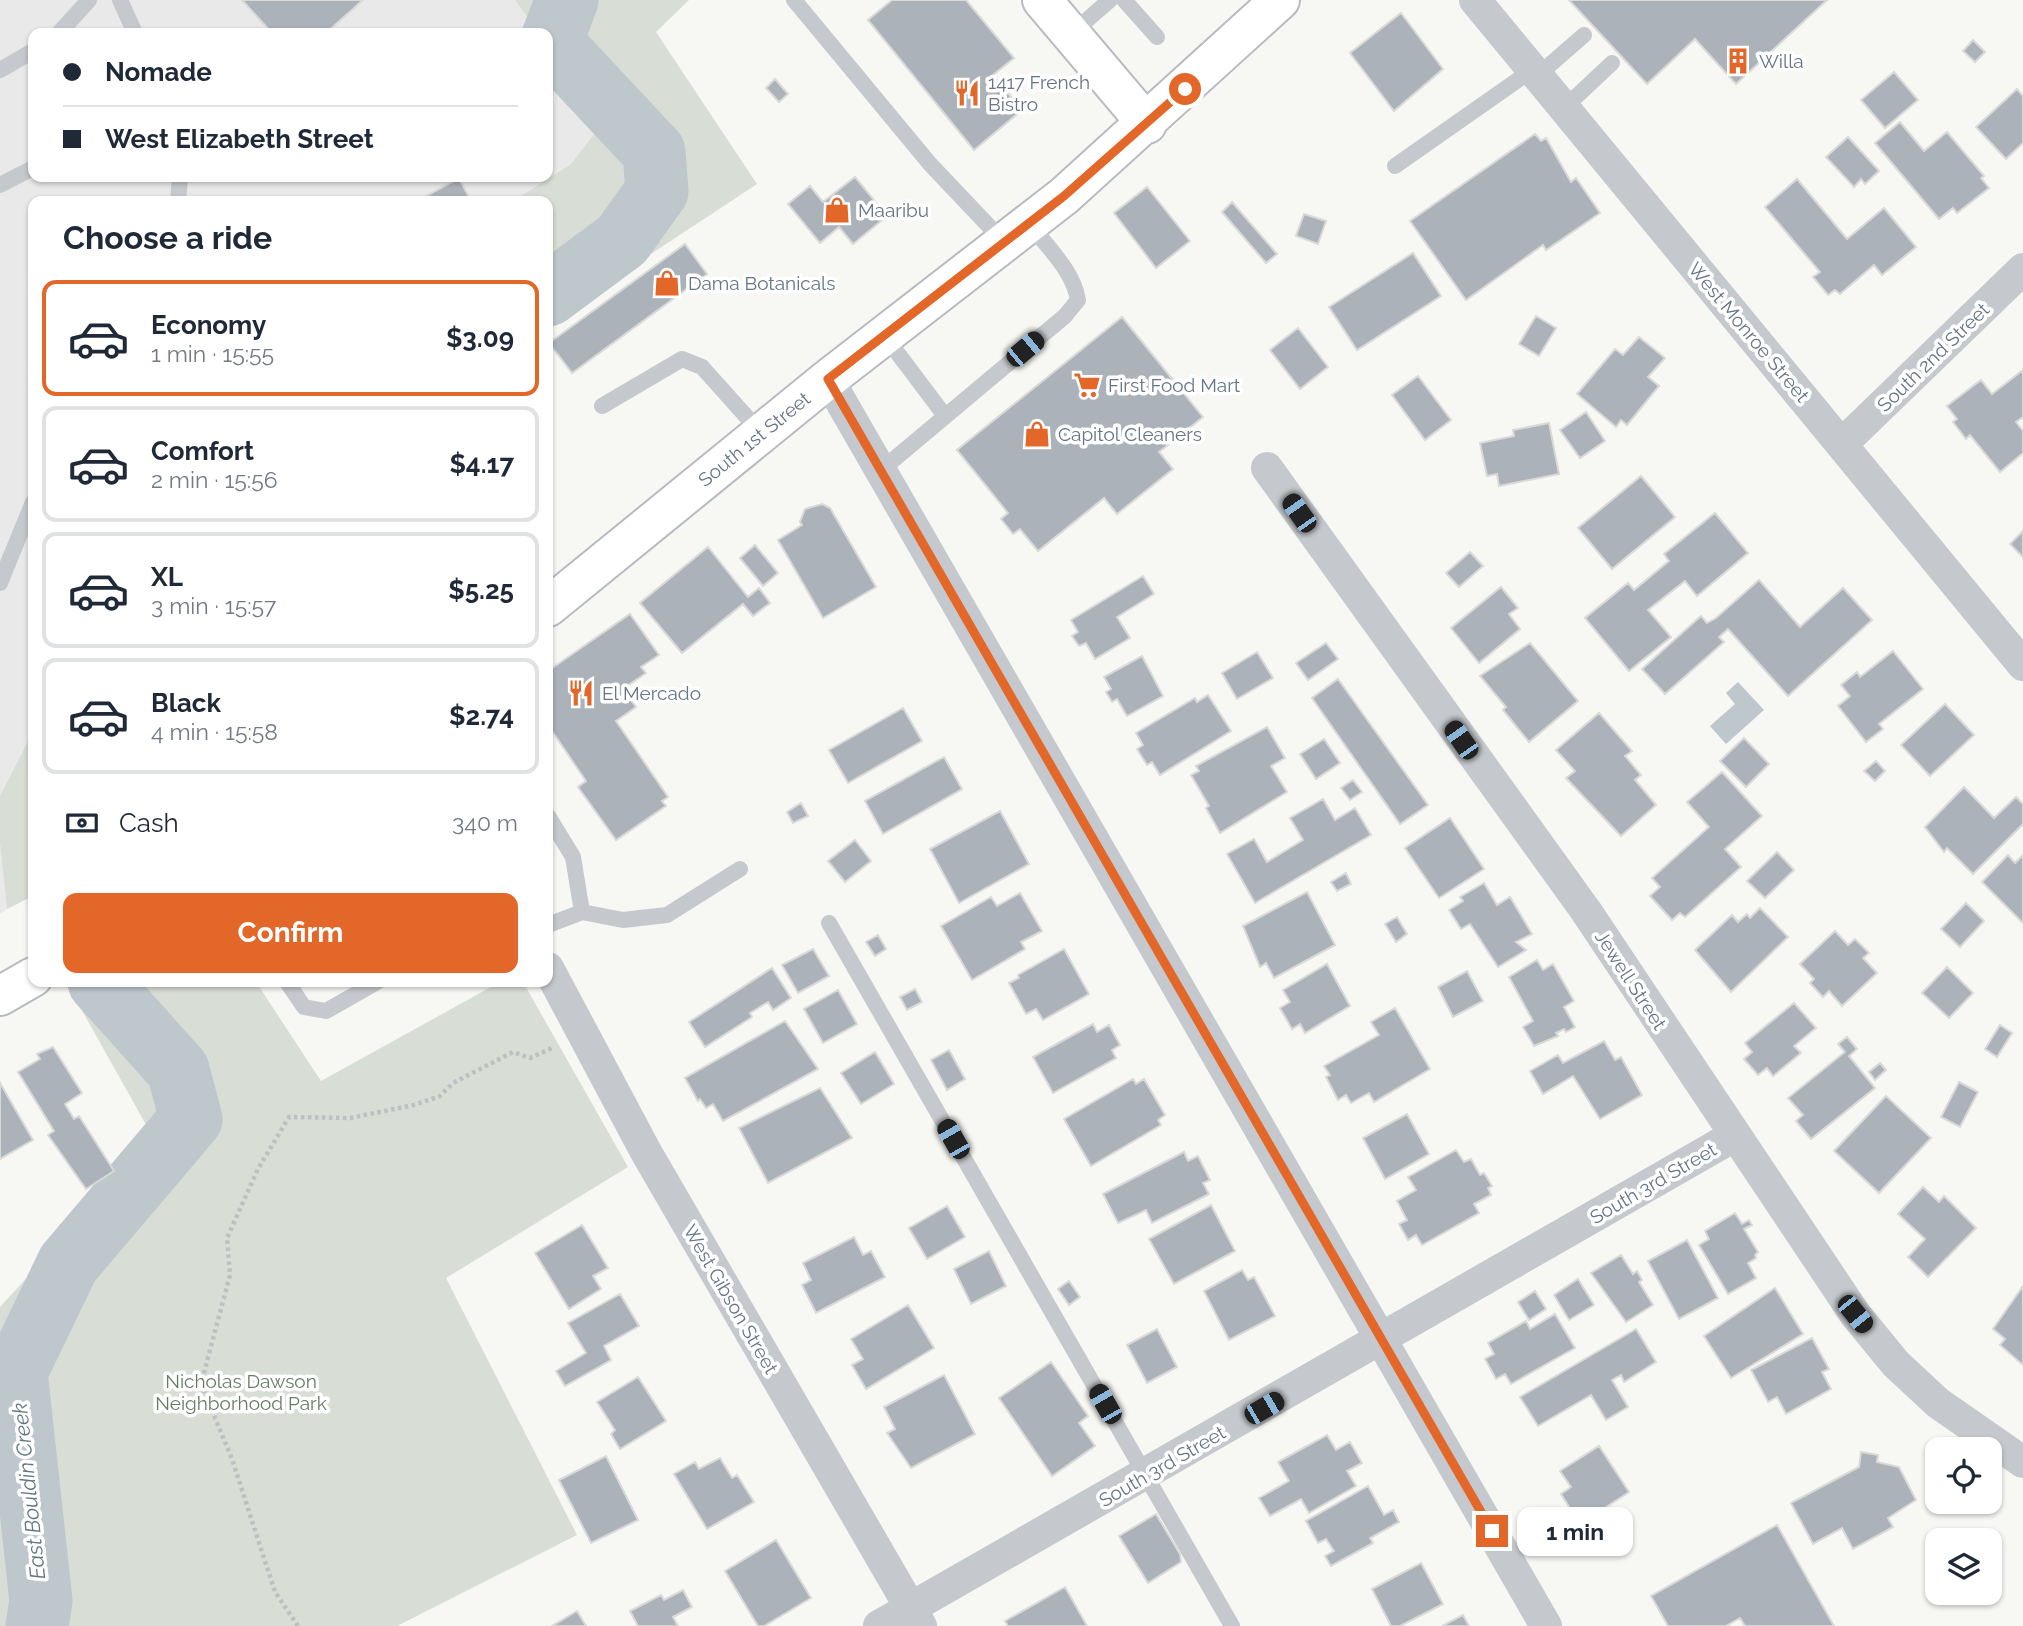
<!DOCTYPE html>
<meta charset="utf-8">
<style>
body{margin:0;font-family:Raleway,sans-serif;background:#f6f6f7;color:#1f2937;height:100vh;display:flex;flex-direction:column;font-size:26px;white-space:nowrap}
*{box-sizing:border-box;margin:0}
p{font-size:23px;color:#747a83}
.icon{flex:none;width:38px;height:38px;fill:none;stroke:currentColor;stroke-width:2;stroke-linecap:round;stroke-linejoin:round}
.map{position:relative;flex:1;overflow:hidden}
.sheet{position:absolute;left:28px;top:196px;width:525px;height:791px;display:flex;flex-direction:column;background:#fff;border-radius:14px;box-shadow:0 2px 5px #0004}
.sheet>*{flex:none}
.top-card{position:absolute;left:28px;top:28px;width:525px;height:154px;border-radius:14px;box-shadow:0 2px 5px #0004;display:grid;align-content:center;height:154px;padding:0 35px;background:#fff}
.tools{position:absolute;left:1925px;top:1437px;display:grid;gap:14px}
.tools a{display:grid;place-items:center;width:77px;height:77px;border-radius:14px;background:#fff;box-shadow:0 2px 5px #0004;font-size:35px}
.end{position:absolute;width:32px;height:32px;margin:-16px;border:9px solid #e26729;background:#fff;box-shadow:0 0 0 4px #fff}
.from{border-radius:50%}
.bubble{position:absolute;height:49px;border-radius:14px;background:#fff;box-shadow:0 2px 5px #0004;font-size:23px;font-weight:700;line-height:49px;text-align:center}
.car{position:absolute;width:21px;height:42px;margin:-21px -10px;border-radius:9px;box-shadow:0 0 5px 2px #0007;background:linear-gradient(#222 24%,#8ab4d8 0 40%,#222 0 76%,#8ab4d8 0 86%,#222 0)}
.top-card b{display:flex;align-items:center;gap:24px;height:66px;font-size:26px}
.top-card b+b{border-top:2px solid #e0e1e3}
.top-card i{width:18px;height:18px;background:#1f2937}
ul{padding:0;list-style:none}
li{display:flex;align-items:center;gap:21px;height:116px;margin:0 14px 10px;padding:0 21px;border:4px solid #e0e1e3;border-radius:14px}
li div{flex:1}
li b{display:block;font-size:26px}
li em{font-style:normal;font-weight:700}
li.current{border-color:#e26729}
li>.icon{width:63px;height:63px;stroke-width:1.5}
h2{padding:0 35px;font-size:32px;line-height:84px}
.pay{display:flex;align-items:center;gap:18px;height:77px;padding:0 35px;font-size:26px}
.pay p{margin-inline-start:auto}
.button{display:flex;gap:14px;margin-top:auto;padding:14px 35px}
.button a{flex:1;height:80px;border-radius:14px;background:#e26729;color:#fff;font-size:28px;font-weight:700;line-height:80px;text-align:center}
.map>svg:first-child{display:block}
</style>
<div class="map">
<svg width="2023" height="1626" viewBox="0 0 2023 1626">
<rect width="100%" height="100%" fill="#f7f7f4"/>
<!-- built -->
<path fill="#e8e9e8" d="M0,0H515L539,33H33V177H548V44L605,121L571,164L513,201H33V731L0,796Z
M0,844L7,909L0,914Z"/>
<!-- green -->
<path fill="#d8ded5" d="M515,0H689L656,32L757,184L548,322V201H513L571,164L604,121L548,44V33H539Z
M33,731V896L7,909L0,844V796Z
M102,982H256L321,1081L500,982H523L628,1167L446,1278L577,1535L397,1626H0V1307L154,1139L75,998Z"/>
<!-- water -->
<path fill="#bdc7cc" d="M1738,682L1764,710L1726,744L1710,726L1735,704L1726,693Z"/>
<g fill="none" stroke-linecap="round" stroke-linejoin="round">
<!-- river -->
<path stroke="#bdc7cc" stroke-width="63" d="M548,295L622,240L657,191L654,152L551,42L567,0
M37,1626L41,1601L16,1372L68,1264L191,1119L178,1070L99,982"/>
</g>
<!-- building -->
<path fill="#acb2b9" stroke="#d9d9d7" stroke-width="2" d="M242,0H363L326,33H272Z
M892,0H966L1014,58L993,75L1022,110L974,150L868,20Z
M1569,0H1827L1736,84L1695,39L1647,84Z
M1401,13L1443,69L1394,111L1350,53Z
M1973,40L1985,52L1975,62L1963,51Z
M1894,72L1918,100L1885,128L1861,100Z
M775,79L788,94L779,102L766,88Z
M2017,89L2023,96V143L2006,159L1976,127Z
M1900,122L1924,151L1947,132L1984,176L1981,178L1989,188L1957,213L1953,208L1939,219L1875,143Z
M1535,134L1541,141L1546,138L1571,182L1576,178L1600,213L1546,250L1543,245L1466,300L1410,221Z
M1848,137L1879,171L1865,184L1861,179L1854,187L1826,157Z
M855,177L887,216L853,244L839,227L820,243L788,204L810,186L823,202Z
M459,178L471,201H417Z
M1797,179L1847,239L1884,208L1916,247L1882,275L1874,265L1840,294L1835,290L1828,295L1813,277L1820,272L1765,207Z
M1147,187L1190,241L1156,268L1114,213Z
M1232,202L1277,254L1266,263L1222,212Z
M1304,214L1326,221L1318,244L1296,236Z
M685,244L707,274L572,373L549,343Z
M1413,253L1441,296L1357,350L1329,307Z
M1536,316L1556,328L1539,356L1519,344Z
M1122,317L1203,417L1159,452L1173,469L1117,514L1104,498L1038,551L1020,529L1013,534L1001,519L1008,513L957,450Z
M1298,328L1328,367L1300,389L1270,350Z
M1639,337L1665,358L1648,377L1659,386L1627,425L1621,420L1616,427L1577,394L1615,349L1623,355Z
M2023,370V417L2016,422L2023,431V453L2000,472L1970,435L1966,439L1953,422L1957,419L1947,406L1981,380L1992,394Z
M1418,376L1451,420L1425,440L1392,395Z
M1586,412L1605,441L1580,458L1560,430Z
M1549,423L1559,474L1499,486L1497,474L1487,476L1480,443L1514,436L1513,430Z
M1641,476L1675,517L1612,569L1578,528Z
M822,504L830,508L876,587L823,618L778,540L802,525L800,522L805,509Z
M1715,513L1748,553L1697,596L1685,581L1648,610L1671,637L1629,671L1585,618L1628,583L1634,590L1669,561L1664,554Z
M2023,531V557L2010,544Z
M755,545L778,573L763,586L740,558Z
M708,547L748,597L759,588L770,603L753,616L743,604L682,653L640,603Z
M1470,552L1483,566L1459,587L1446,573Z
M1143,576L1154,594L1117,617L1130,638L1095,659L1086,643L1079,646L1072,636L1078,632L1071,620Z
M1759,580L1800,627L1843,588L1872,620L1788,696L1728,629L1719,637L1724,642L1665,694L1642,669L1701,616L1707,623L1716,618Z
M1501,587L1518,608L1509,614L1520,629L1479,663L1451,628Z
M630,614L659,655L641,667L646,673L623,689L636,707L616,721L668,797L662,801L666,806L616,840L578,787L586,781L548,725V671Z
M1326,643L1338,659L1308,680L1296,663Z
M1530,643L1578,701L1529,742L1503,710L1506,707L1480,676Z
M1893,651L1923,689L1879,724L1883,729L1866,742L1838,706L1850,696L1841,685L1857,672L1860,677Z
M1257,652L1273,678L1237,699L1222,673Z
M1142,656L1163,696L1127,716L1117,699L1112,702L1106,692L1111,689L1104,677Z
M1338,679L1428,805L1400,824L1312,698Z
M1208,695L1231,731L1160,775L1152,762L1147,765L1137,749L1143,745L1136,733L1195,698L1197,702Z
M1945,704L1974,735L1930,776L1901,745Z
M903,708L922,741L848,783L829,750Z
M1599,713L1632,751L1625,756L1641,775L1635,780L1656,805L1621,836L1566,778L1575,771L1556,750Z
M1267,727L1285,758L1271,766L1287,792L1220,833L1206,808L1209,806L1191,775L1199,771L1196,766Z
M1744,738L1769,764L1746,787L1720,761Z
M1324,739L1340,763L1316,779L1300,754Z
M944,757L962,789L883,834L865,801Z
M1876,761L1885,771L1875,781L1864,771Z
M1722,772L1762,816L1725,849L1741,867L1685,917L1680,913L1672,920L1650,896L1660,887L1652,878L1709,827L1687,802Z
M1353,780L1362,792L1350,800L1341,788Z
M1964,787L1994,818L2016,797L2023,804V824L1973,874L1947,848L1944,852L1925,827Z
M1323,799L1335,820L1355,808L1371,835L1255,903L1227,854L1254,839L1267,862L1303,840L1290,818Z
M801,803L808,816L793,823L787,812Z
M1000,811L1029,864L959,903L930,849Z
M1450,818L1484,869L1439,898L1405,848Z
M855,840L871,861L845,882L828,861Z
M1777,852L1794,870L1765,898L1747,881Z
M2008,855L2015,863L2023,855V923L1982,882Z
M1346,873L1351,884L1337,891L1331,882Z
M1484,883L1497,905L1510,897L1532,934L1516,942L1526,950L1498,967L1470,924L1461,929L1449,910L1463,901L1460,897Z
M1307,892L1335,945L1274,978L1266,963L1260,967L1243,926Z
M1020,893L1042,931L1021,942L1025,949L972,980L941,926L991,897L997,906Z
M1966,903L1984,921L1960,947L1941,929Z
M1760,908L1788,937L1731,992L1695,950L1732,915L1738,922L1747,914L1750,918Z
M1397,917L1407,934L1396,942L1385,924Z
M1835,931L1848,945L1855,939L1869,953L1863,958L1877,973L1842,1006L1829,991L1823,997L1810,983L1814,979L1800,964Z
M878,935L886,949L875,956L866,942Z
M813,949L829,976L798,993L782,965Z
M1064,949L1089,994L1043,1020L1036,1009L1026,1014L1009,983L1019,978L1018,975Z
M1537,960L1543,970L1553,964L1574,1001L1564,1007L1575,1027L1566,1032L1564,1029L1556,1033L1558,1036L1534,1046L1523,1027L1533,1021L1509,977Z
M1327,964L1350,1006L1305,1033L1300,1024L1292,1029L1280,1008L1290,1002L1283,990Z
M1947,967L1973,993L1949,1018L1922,993Z
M772,968L791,998L773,1010L768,1002L750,1013L752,1017L705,1047L689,1022Z
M1467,971L1483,1001L1453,1017L1438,987Z
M915,989L922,1002L907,1010L900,997Z
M838,990L857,1024L823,1043L804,1009Z
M1794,1003L1816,1028L1794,1046L1801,1053L1773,1076L1767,1068L1758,1075L1744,1059L1752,1052L1745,1043Z
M1395,1008L1430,1069L1374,1102L1369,1093L1351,1103L1346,1095L1338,1100L1326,1077L1330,1075L1324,1066L1379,1035L1371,1022Z
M785,1021L818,1069L723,1121L713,1104L706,1108L700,1099L698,1101L685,1078Z
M1093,1024L1097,1032L1109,1025L1120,1045L1112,1050L1116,1058L1053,1093L1033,1057Z
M2000,1025L2012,1033L1997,1057L1985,1049Z
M1847,1037L1857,1049L1849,1056L1875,1088L1811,1139L1796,1121L1803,1115L1788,1098L1845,1052L1838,1044Z
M1604,1041L1615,1060L1621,1057L1642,1095L1600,1119L1573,1076L1543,1094L1530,1071L1558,1055L1563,1063Z
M53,1047L82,1093L65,1104L74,1119L79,1116L114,1171L86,1189L48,1135L54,1131L18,1072L40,1059L37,1054Z
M949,1050L965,1079L947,1090L931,1060Z
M875,1052L894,1084L861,1104L841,1073Z
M1880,1063L1886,1070L1875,1080L1869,1072Z
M1133,1079L1136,1084L1144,1079L1165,1115L1158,1120L1161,1125L1091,1166L1064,1119Z
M1959,1082L1978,1092L1960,1127L1941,1117Z
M0,1083L33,1140L0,1159Z
M820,1088L852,1138L768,1183L739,1128Z
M1886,1096L1931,1138L1879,1193L1834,1151Z
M1407,1114L1429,1154L1385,1179L1363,1138Z
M1456,1150L1464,1162L1471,1159L1480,1175L1484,1173L1492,1186L1488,1188L1491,1195L1474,1204L1479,1213L1422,1245L1416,1235L1408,1240L1399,1224L1407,1220L1397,1201L1416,1190L1408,1177Z
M1184,1152L1188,1161L1198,1156L1210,1180L1203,1183L1209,1194L1152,1223L1146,1210L1118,1223L1103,1194Z
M1923,1187L1939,1202L1944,1196L1976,1228L1928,1277L1908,1257L1925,1239L1898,1214Z
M1211,1205L1235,1251L1174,1284L1149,1239Z
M947,1206L965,1237L927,1259L909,1228Z
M1735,1213L1742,1224L1749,1220L1752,1225L1744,1229L1758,1252L1755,1255L1756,1258L1748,1263L1756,1278L1728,1294L1699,1245L1709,1239L1705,1231Z
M582,1225L608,1268L593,1276L601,1289L569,1309L535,1253Z
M854,1237L863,1255L871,1251L885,1277L816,1313L802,1285L811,1280L803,1263Z
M1687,1240L1718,1298L1679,1319L1648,1261Z
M989,1251L1006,1286L971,1304L954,1269Z
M1621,1255L1633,1274L1637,1271L1642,1280L1639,1282L1653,1305L1626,1322L1591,1273Z
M1242,1270L1248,1280L1254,1277L1275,1316L1229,1340L1204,1291Z
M1578,1279L1594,1305L1569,1320L1554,1295Z
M1069,1281L1080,1297L1069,1305L1058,1289Z
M2023,1286V1365L2000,1345L2005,1339L1993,1329Z
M1775,1288L1803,1334L1731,1378L1704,1336Z
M1535,1291L1546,1309L1529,1320L1518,1302Z
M620,1294L639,1326L604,1346L611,1360L565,1386L556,1371L586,1353L568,1323Z
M908,1305L934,1348L866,1389L852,1365L863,1359L851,1339Z
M1555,1314L1575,1348L1511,1384L1505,1374L1496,1379L1485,1359L1494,1354L1488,1343L1526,1321L1530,1329Z
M1157,1329L1177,1367L1147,1383L1127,1345Z
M1636,1329L1656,1362L1624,1382L1621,1375L1612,1380L1628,1407L1606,1420L1591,1395L1538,1426L1520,1397Z
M1812,1338L1829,1369L1822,1372L1831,1389L1786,1414L1777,1397L1768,1402L1751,1370Z
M1051,1362L1088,1416L1079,1423L1095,1446L1052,1476L999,1398Z
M944,1375L975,1434L911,1468L887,1433L895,1429L884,1407Z
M638,1377L666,1421L620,1449L611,1434L615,1430L597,1402Z
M1327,1435L1336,1450L1350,1442L1362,1463L1347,1471L1356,1486L1309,1513L1301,1499L1270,1516L1259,1498L1289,1481L1278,1462Z
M1599,1446L1629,1492L1580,1524L1561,1494L1571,1487L1560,1471Z
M1861,1452L1878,1455L1877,1462L1899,1467L1916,1500L1888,1518L1893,1527L1853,1549L1842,1528L1813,1544L1791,1503L1859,1467Z
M606,1456L638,1520L591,1543L559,1480Z
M720,1458L732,1478L737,1475L754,1502L707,1529L674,1474L695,1462L699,1469Z
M1368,1486L1384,1515L1393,1510L1399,1522L1370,1538L1373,1543L1331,1566L1325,1556L1334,1551L1326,1539L1318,1543L1306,1521Z
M1156,1514L1180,1554L1181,1562L1148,1583L1119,1536Z
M1777,1525L1834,1626H1745L1740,1618L1726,1626H1668L1651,1596Z
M776,1540L811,1598L764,1626H758L725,1571Z
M1421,1563L1443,1604L1400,1626H1391L1372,1589Z
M1065,1587L1087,1626H1008L1005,1621Z
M683,1590L692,1607L673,1617L678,1626H638L630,1611L661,1595L664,1600Z
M577,1611L586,1626H552Z
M1463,1615L1469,1626H1442Z"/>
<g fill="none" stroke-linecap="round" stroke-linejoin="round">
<!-- secondary casing -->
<g stroke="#b7bbc0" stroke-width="42">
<path id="secondary" d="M1042,0L1147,124
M548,607L828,379L1064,196L1280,0
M0,996L33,977"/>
</g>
<!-- path -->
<path stroke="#bdbfc1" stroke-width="4.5" stroke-dasharray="3.5 3.5" stroke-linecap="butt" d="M298,1626L275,1592L232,1459L201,1384L230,1275L227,1238L258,1169L289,1117L350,1118L414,1105L440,1096L453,1083L513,1052L530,1058L552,1048"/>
<!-- lane -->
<path stroke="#c5c8cc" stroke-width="16" d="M120,0L135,33
M794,0L930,164L1004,242
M1124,0L1157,37
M59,33L89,0
M1071,34L1110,0
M0,70L33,51
M1537,76L1584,35
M1564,108L1612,63
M1395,166L1532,70
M0,185L33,168
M178,201L180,177
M884,335L945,416
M602,406L682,359L702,367L761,433
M880,471L1065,316L1078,300C1073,270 1047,247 1029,223
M0,583L33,502
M548,816L573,857L582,912
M829,923L1232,1626
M548,925L582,912L623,920L667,915L740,869
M287,982L304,1007L326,1011L377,982"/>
<!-- street -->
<path stroke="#c5c8cc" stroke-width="32" d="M1475,0L2023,665
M828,379L1546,1626
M1842,444L2023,269
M1267,468L1586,911L1855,1314L1896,1364L1938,1403L2023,1462
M548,968L646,1152L921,1626
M879,1626L1734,1136"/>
<!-- secondary -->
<use href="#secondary" stroke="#fff" stroke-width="38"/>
</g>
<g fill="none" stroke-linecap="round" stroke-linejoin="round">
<!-- route -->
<path stroke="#e26729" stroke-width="9" d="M1185,89L1064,196L828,379L1492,1531"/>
</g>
<!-- icons -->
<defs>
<g id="building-bare" transform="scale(2.1)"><path d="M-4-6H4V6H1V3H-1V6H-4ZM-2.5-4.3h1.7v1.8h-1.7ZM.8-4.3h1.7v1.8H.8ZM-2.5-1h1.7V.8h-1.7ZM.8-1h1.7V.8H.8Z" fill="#e26729" stroke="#fff" stroke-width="2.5" paint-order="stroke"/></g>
<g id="restaurant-bare" transform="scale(2.1)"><path d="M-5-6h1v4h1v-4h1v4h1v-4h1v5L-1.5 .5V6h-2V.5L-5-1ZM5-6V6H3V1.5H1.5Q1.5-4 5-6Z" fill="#e26729" stroke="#fff" stroke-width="2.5" paint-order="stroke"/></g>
<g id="shop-bare" transform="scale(2.1)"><path d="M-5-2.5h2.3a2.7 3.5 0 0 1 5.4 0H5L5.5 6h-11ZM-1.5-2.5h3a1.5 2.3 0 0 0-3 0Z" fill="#e26729" stroke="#fff" stroke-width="2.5" paint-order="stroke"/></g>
<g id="supermarket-bare" transform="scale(2.1)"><path d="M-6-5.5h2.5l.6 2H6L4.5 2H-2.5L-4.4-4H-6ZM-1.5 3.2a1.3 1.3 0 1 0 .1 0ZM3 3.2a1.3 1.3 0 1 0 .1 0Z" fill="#e26729" stroke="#fff" stroke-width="2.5" paint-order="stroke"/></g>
</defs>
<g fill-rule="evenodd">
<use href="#building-bare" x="1738" y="61"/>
<use href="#restaurant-bare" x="967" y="93"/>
<use href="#shop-bare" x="837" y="210"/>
<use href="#shop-bare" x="667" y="283"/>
<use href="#supermarket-bare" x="1087" y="385"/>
<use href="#shop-bare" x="1037" y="434"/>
<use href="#restaurant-bare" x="581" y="693"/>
</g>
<g text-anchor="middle" stroke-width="7" stroke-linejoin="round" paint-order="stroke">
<!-- poi labels -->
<g font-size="19" fill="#667485" stroke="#fff" text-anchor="start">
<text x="1759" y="68">Willa</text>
<text x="988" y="89">1417 French<tspan x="988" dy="22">Bistro</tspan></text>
<text x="858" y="217">Maaribu</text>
<text x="688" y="290">Dama Botanicals</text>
<text x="1108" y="392">First Food Mart</text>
<text x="1058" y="441">Capitol Cleaners</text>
<text x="602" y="700">El Mercado</text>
</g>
<!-- street labels -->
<g font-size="19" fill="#667485" stroke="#fff">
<text transform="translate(1749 332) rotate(50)" y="7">West Monroe Street</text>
<text transform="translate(1933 357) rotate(-44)" y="7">South 2nd Street</text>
<text transform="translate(754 439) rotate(-39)" y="7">South 1st Street</text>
<text transform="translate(1631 980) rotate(57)" y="7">Jewell Street</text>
<text transform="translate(1653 1183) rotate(-30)" y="7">South 3rd Street</text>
<text transform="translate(731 1299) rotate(60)" y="7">West Gibson Street</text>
<text transform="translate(1162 1466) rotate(-30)" y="7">South 3rd Street</text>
</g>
<!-- park labels -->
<g font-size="19" fill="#687c65" stroke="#fff">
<text x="241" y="1388">Nicholas Dawson<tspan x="241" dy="22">Neighborhood Park</tspan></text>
</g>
<!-- water labels -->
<g font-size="21" font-style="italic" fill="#627681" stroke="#fff">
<text transform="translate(29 1491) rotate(-96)" y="7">East Bouldin Creek</text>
</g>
</g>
</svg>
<div class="tools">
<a><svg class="icon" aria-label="locate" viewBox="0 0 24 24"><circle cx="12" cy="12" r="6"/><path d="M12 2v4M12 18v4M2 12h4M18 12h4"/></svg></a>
<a><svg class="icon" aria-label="layers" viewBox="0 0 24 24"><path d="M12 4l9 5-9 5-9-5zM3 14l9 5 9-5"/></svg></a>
</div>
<i class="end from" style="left:1185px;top:89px"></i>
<i class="end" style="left:1492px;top:1531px"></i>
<div class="bubble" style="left:1517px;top:1507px;width:116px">1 min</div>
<i class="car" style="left:1025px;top:349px;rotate:50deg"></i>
<i class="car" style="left:1299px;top:513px;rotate:325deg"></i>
<i class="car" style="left:1461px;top:740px;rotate:325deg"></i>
<i class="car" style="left:953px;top:1139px;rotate:330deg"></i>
<i class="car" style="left:1855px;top:1314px;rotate:141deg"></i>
<i class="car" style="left:1105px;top:1404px;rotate:330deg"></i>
<i class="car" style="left:1264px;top:1408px;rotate:60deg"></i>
<div class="top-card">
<b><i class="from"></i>Nomade</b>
<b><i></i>West Elizabeth Street</b>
</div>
<section class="sheet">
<h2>Choose a ride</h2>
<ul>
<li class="current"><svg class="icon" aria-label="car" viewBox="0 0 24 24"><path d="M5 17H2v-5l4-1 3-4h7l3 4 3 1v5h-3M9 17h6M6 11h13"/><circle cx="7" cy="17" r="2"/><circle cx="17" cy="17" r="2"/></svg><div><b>Economy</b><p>1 min · 15:55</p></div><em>$3.09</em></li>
<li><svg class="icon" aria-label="car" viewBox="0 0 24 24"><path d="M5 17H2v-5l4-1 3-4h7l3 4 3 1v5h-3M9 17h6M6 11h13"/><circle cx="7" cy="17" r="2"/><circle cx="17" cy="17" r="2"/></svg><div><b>Comfort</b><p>2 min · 15:56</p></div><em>$4.17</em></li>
<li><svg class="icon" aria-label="car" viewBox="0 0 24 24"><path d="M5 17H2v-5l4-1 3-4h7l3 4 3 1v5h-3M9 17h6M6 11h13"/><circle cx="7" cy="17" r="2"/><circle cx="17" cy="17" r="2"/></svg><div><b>XL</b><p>3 min · 15:57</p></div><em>$5.25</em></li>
<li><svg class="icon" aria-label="car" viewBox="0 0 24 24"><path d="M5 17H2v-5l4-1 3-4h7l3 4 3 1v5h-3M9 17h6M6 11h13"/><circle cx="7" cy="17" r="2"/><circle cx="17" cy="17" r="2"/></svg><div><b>Black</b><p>4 min · 15:58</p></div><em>$2.74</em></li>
</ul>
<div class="pay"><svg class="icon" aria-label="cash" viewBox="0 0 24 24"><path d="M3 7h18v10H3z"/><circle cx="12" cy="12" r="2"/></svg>Cash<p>340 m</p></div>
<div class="button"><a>Confirm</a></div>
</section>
</div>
